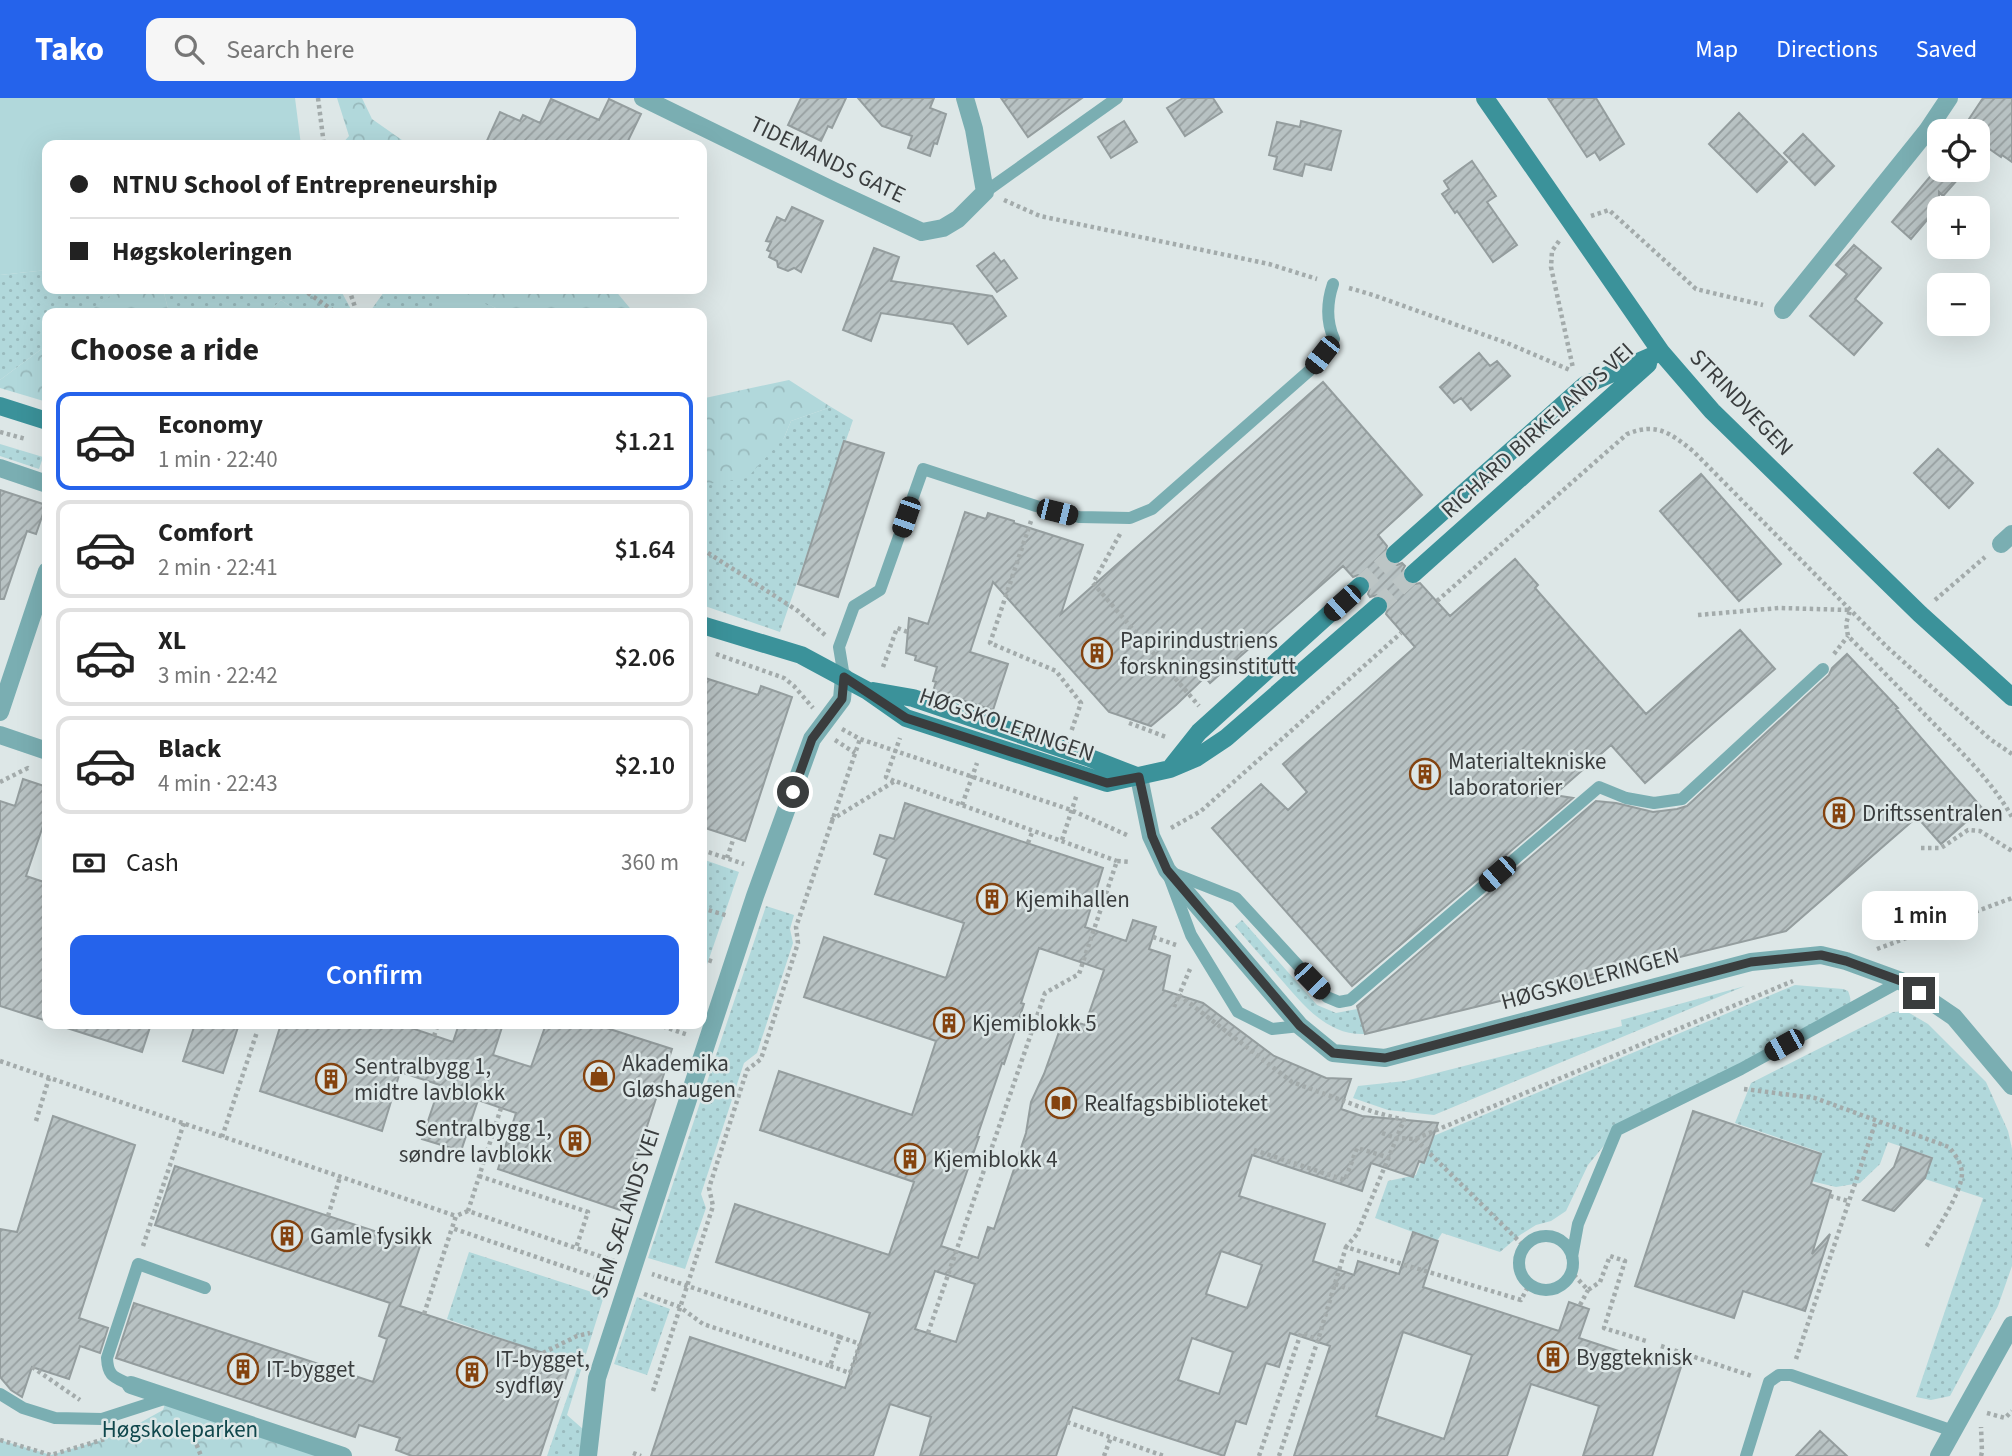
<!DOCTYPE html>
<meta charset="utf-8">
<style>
body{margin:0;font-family:"Source Sans 3",sans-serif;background:#f6f6f6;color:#222;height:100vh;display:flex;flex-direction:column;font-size:26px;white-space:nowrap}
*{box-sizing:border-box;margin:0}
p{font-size:23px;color:#767676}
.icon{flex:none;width:38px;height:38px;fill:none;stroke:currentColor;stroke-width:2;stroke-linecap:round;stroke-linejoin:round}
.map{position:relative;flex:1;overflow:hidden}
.sheet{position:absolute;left:42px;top:210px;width:665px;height:721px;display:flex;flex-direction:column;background:#fff;border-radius:14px;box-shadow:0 7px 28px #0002}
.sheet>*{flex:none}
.guide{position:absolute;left:42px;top:42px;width:665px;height:154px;border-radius:14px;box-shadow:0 7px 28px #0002;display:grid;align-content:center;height:154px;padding:0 28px;background:#fff}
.fabs{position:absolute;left:1927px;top:21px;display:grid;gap:14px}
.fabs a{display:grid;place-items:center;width:63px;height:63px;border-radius:14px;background:#fff;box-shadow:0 7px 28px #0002;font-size:35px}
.end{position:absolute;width:32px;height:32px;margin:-16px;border:9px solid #3a3d3e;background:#fff;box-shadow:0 0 0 4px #fff}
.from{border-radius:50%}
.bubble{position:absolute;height:49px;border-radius:14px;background:#fff;box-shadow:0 7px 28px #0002;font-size:23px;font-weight:600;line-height:49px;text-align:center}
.car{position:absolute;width:21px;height:42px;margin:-21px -10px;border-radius:9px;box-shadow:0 0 5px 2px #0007;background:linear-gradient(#222 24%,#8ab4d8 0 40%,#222 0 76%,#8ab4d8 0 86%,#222 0)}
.guide b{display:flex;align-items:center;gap:24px;height:66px;font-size:26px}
.guide b+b{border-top:2px solid #e0e0e0}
.guide i{width:18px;height:18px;background:#222}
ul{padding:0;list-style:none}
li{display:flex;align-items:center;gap:21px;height:98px;margin:0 14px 10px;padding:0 14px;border:4px solid #e0e0e0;border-radius:14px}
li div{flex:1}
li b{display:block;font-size:26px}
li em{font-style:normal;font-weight:600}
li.active{border-color:#2563eb}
li>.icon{width:63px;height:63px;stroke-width:1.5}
h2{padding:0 28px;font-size:32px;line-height:84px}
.pay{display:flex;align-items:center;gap:18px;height:77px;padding:0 28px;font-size:26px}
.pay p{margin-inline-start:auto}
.action{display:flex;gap:14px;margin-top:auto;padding:14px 28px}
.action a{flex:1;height:80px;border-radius:14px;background:#2563eb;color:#fff;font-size:28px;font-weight:600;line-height:80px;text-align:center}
header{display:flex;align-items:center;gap:42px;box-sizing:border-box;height:98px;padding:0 35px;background:#2563eb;color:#fff}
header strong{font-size:33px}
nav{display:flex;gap:38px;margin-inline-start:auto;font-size:24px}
.search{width:490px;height:63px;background:#f6f6f6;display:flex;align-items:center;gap:18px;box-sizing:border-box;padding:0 24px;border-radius:14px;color:#767676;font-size:26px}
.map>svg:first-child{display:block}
</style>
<header>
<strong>Tako</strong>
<div class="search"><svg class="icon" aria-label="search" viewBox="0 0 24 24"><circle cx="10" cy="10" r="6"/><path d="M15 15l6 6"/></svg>Search here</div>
<nav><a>Map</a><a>Directions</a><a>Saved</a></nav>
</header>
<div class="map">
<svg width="2012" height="1358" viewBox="0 0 2012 1358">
<defs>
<pattern id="grass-dots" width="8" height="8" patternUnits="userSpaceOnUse" patternTransform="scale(1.75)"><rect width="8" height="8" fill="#b1d8db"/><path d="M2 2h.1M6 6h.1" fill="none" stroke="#99babd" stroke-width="1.8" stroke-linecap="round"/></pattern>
<pattern id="forest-crowns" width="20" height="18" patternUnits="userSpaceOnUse" patternTransform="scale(1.75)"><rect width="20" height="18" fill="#b1d8db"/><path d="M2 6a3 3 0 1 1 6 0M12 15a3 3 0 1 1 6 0" fill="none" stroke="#99babd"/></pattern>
<pattern id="building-hatch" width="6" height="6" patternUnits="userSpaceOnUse" patternTransform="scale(1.75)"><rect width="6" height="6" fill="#b8c2c3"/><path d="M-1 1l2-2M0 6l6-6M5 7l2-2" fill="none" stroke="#979fa0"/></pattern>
</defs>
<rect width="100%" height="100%" fill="#dde7e7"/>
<!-- grass -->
<path fill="url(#grass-dots)" d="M47,172V191H120L95,209L97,215H47V247L0,282V177Z
M163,191H340L353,215H300L281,202L268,215H169Z
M386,191H463L504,215H369Z
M831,309L853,322L780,534L702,507V382L707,386L784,340L791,323Z
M0,346L43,359L39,371L0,358Z
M702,761L739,774L702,881Z
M766,808L794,817L790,831L793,845L757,955L744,965L701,1096L706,1110L685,1171L648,1160Z
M1242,822L1317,907L1336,915L1357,911L1365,936C1326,938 1301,904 1278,878C1264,861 1249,845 1235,828Z
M1795,887L1843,891L1848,893C1851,900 1851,904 1849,911L1617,1032L1588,1067L1566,1113L1551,1123L1536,1127L1520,1137L1500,1154L1442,1135L1437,1143L1375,1120L1388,1083L1416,1077L1431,1039Z
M1745,888L1434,1017L1388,1012L1353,1000L1358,988L1405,983L1622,928L1621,922Z
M1906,913L1928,926L1986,984L2008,1033L2012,1051V1168L1998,1208L1950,1298L1931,1302L1916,1299L1983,1100L1925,1081L1932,1059L1888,1044L1880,1066L1860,1085L1836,1089L1811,1083L1820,1054L1735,1025L1751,985L1858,931L1893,914Z
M469,1154L604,1198L567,1317L584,1332L580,1358H547L579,1265L543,1255L447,1221Z
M637,1199L670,1211L647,1277L614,1266Z"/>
<!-- forest -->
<path fill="url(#forest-crowns)" d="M337,0H362L372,21L409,47H341L349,38Z
M120,191H163L169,215H97L94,209Z
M457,191H614L634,215H506Z
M281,202L300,215H268Z
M47,247V304L0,290V282Z
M789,282L831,309L791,323L784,340L747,380L707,386L702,382V297L705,300Z
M167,1300L343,1358H0V1342L51,1357L118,1337L163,1312Z"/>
<!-- pitch -->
<path fill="#b1d8db" d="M0,0H295L301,47H47V172L0,177Z
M447,191H455L504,215H435Z"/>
<!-- building -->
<path fill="url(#building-hatch)" stroke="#949d9e" stroke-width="2" fill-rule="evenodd" d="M801,0H846L832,30L828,28L821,43L788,27Z
M858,0H934L930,10L946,16L937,46L934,45L930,58L908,50L912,38L882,28Z
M1001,0H1082L1028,39Z
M1183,0H1213L1222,14L1185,38L1167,10Z
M1548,0H1596L1624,46L1600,62L1595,54L1587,59Z
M1983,0H2012V64L2002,57L2001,59L1978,43V33H1961Z
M551,1L599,22L609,1L641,16L626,47H485L500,14L520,23L523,17L540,25Z
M1739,15L1787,64L1757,94L1709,46Z
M1124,23L1137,44L1111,60L1098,39Z
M1301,23L1341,33L1331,72L1305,66L1302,78L1274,71L1277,59L1269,57L1277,24L1300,29Z
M1803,36L1834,68L1815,87L1784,55Z
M1472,63L1496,98L1487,104L1517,147L1493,164L1457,113L1455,115L1442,96L1449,91L1444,83Z
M1939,68V72H1966L1943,98L1939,94V108L1911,141L1892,124Z
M792,109L823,123L801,174L794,170L788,173L778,169L777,163L769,159L771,154L767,152L771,144L766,143L777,119L785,123Z
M1854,147L1881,170L1855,201L1882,225L1854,257L1810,218L1847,176L1836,167Z
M874,150L899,159L891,183L992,198L1006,218L968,246L953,226L881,215L871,243L843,232Z
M994,155L1001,164L1004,162L1017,180L997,194L977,168Z
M1479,255L1490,268L1497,263L1510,278L1471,312L1461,300L1454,305L1440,289Z
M1323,284L1422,397L1378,437L1387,448L1384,458L1387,464L1397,467L1402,465L1405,468L1402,473L1404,483L1410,487L1420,485L1450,518L1515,461L1538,487L1535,490L1646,616L1740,532L1775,571L1645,685L1611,647L1554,697L1573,700L1352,888L1212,730L1261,686L1288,712L1307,694L1283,666L1415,549L1386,516L1389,507L1386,500L1377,497L1370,499L1368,496L1371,486L1368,480L1358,477L1353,479L1343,468L1210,585L1205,579L1176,607L1151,628L1109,614L993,484L970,554L1008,566L993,612L933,593L936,584L933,583L937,569L915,562L916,558L906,555L909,520L928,526L965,414L986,421L988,415L1014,423V425L1083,447L1061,516Z
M844,343L884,355L838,499L798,486Z
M1938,351L1973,385L1949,410L1914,375Z
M1701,376L1781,466L1739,503L1660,413Z
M0,392L46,407L36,436L27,433L4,501H0Z
M1847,556L1898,610L1896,611L1982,710L1941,746L1917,719L1786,833L1365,936L1357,908L1596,703L1616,705L1653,714L1677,711L1687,708L1829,577L1832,570Z
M702,579L758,597L761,588L792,599L745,743L702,729Z
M23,681L47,689V716L26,778L47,785V923L0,908V703L15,708Z
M905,705L1103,770L1085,829L1126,843L1133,822L1156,829L1149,851L1170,858L1163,892L1203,905L1274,958L1326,980L1351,981L1341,1011L1362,1018L1438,1025L1424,1065L1419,1063L1413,1079L1371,1065L1362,1093L1252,1057L1239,1098L1325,1126L1313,1163L1354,1177L1358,1163L1399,1176L1413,1134L1438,1143L1423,1189L1559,1233L1569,1204L1589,1211L1579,1240L1640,1260L1641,1256L1681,1269L1652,1358H1583L1599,1308L1531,1286L1507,1358H1294L1330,1248L1290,1235L1279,1269L1266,1265L1246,1326L1236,1323L1224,1358L1073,1309L1056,1358H920L931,1319L890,1306L873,1358H651L690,1239L845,1290L870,1215L716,1164L735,1106L889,1157L914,1084L760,1032L779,973L912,1017L936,943L804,899L824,839L946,880L964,825L875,796L887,761L874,756L880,737L894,741ZM1039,850L1104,872L1085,927L1064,920L1044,976L1031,1004L1026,1035L994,1131L988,1129L978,1160L941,1148L979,1039H977L1002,965L1004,966L1024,906L1021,905ZM1221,1153L1262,1167L1247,1210L1206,1196ZM935,1173L975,1186L956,1244L915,1231ZM1403,1234L1472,1257L1444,1341L1376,1318ZM1192,1240L1233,1254L1219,1296L1178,1282Z
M68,926H151L142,954L67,930Z
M195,926H239L223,975L183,963Z
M281,926H416L414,931L453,944L459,926H503L493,957L531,969L546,926H594L672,951L620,1112L498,1071L516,1015L478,1002L461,1053L422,1041L440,987L400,974L382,1033L260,993Z
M1693,1013L1821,1056L1811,1086L1831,1093L1812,1156L1830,1136L1805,1213L1743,1193L1734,1220L1635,1188Z
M53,1018L135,1047L79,1220L108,1230L100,1255L80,1248L69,1281L32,1269L22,1299L11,1292L0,1279V1131L17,1134Z
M1901,1049L1932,1060L1925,1080L1894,1113L1863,1102L1894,1069Z
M175,1068L420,1148L400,1208L571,1264L540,1358H412L396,1352L400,1340L359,1327L355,1339L116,1260L134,1205L373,1284L387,1241L379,1238L390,1205L155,1127Z
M1820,1333L1847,1358H1796Z"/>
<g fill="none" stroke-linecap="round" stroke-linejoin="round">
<!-- secondary-tunnel -->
<path stroke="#bcc5c5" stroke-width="18" stroke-dasharray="18 9" stroke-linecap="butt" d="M1360,488L1395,456
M1378,508L1413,476"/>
<!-- path -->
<path stroke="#a3abab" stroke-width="4.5" stroke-dasharray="3.5 3.5" stroke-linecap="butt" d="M318,0L324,47
M1004,102L1040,118L1269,166L1317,181
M1591,118L1609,112L1696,191L1763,207
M1559,143L1552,153L1551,169L1573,270
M1349,190L1373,197L1507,245L1570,272
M302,191L337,215
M349,191L357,215
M0,334L26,341
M1031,423L990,545L1056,573L1081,605L1071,634
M1120,436L1093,485L1199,608
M702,451L798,513L825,537
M1935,502L1985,459
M1437,503L1627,336C1657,324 1670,335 1693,353L1887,549L1990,641L2012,656
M1698,517L1779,510L1850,512L1846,526L1848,538C1879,569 1909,600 1939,631C1966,659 1993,685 2012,719
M716,556L784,580L794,588L813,610
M1834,556L1848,538
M883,569L897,530L908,534
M1129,625L1166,639
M842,631L860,641L1071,712L1129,738
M835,642L855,655
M894,683L886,679L900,640
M0,684L28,670L31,672
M962,707L977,665
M831,722L895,683L1117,763
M1171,730L1201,713L1401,535
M1062,742L1077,696
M1028,745L1033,732
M1921,750H1941L1968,732L1980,733L2012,753
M702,752L744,766
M727,760L734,739
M702,810L728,818
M1153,839L1176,847
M1877,851L2012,800
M702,860L714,864
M1190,871L1179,897L1292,984L1374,1014L1404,1022L1357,1136L1346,1149
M1174,909L1179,897
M656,926L688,937
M434,938L438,926
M0,963L456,1118
M1744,991L1815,1000L1949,1049C1955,1056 1961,1065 1962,1074C1963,1093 1935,1134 1925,1151
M501,1010L468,1113L614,1163
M36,1023L49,980
M1382,1035L1396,1040L1415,1041L1793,883
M222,1039L257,934
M1415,1041L1525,1149
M1254,1052L1345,1082L1357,1050L1390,1060
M479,1078L588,1114L576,1150
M1830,1098L1848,1103
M468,1113L456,1118L452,1130L609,1184
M328,1118L340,1079
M143,1148L184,1025
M1574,1177L1588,1192L1600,1184L1610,1158L1625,1163L1604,1230L1646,1243
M1335,1186L1349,1191
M644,1196L680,1209L703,1226L830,1268L840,1239L652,1176
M1580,1207L1588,1192
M424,1216L452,1130
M928,1235L1045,895L1079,876L1117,763L1130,764
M1661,1248L1752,1278
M543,1255L577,1238L590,1235
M1796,1261L1876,1023
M830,1268L850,1275L860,1246L840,1239
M32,1269L80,1302
M653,1293L713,1108L709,1090L747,972L761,961L798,845L796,829L860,641
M1987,1315L2005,1320L2012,1313
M1067,1324L1164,1358
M189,1327L201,1358
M0,1342L51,1357L105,1341
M633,1355L641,1358
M1104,1358L1111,1339
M1259,1358L1301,1235L1318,1242
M1279,1358L1318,1242L1346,1149L1521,1202L1529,1187
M1981,1358L1982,1354L1981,1329"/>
<!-- lane -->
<path stroke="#7aaeb2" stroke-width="12" d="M985,94L1117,0
M844,579L839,549L854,508L880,492L923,371L1036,408L1079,419L1130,420L1152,411L1309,273L1334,241C1326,223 1327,204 1333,186
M1170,774L1236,800L1327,899L1339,904L1350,902L1599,689L1626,700L1654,705L1682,701L1823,571
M1170,781L1191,837L1238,914L1272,931L1300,928
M1519 1165a27 27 0 1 1 54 0a27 27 0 1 1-54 0Z
M1572,1159L1578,1126L1617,1032L1741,971L1901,883
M131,1287C115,1279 108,1280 107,1260L138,1166L205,1190
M0,1296L23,1310L55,1320L102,1321L167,1300
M1746,1358L1769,1284L1779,1277H1791L1953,1333"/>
<!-- street -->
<path stroke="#7aaeb2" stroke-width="18" d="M643,0L834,93L922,134L943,130L958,121L985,94L974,31L965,0
M1783,212L1927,33L1949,0
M0,370L47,386
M2001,446L2012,436
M0,614L47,473
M0,637L47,653
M1139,679L1151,738L1167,772L1300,928L1333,955L1385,960L1751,864L1821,857L1846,863L1901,883L1954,919L2012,988
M131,1287L343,1358
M588,1358L597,1280L676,1038L755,798L812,641L842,601L844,579
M1939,1358L2012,1227"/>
<!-- secondary -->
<path stroke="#3b929a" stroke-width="18" d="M1485,0L1661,254L1712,313L1920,516L2012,599
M0,308L47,323
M1395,456L1585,287L1661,254
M1413,476L1648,266
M702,527L801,557L866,592L906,620L1107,685L1170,671L1196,660L1226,640L1378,508
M873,593L913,600L1090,660L1139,679
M1172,668L1199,634L1360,488"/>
</g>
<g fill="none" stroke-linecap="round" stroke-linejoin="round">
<!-- route -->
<path stroke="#3a3d3e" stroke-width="9" d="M793,694L812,641L842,601L844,579L906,620L1107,685L1139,679L1152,738L1167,772L1300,928L1333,955L1385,960L1751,864L1821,857L1846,863L1901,883L1919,895"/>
</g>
<!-- icons -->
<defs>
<g id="building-ring" transform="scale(1.575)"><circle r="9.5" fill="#dde7e7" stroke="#84430f" stroke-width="1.5"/><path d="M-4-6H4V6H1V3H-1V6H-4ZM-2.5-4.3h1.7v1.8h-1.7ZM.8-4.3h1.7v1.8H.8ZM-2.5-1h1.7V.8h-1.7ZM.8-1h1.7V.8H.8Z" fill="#84430f"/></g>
<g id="shop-ring" transform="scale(1.575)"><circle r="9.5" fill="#dde7e7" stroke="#84430f" stroke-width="1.5"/><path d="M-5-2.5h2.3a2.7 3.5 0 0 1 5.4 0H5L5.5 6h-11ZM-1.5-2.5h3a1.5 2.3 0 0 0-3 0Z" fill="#84430f"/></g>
<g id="library-ring" transform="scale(1.575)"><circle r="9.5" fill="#dde7e7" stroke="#84430f" stroke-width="1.5"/><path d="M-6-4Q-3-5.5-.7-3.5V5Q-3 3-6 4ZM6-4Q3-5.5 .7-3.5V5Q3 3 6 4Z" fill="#84430f"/></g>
</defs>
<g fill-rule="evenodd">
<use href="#building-ring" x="1097" y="555"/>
<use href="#building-ring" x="1425" y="676"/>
<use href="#building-ring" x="1839" y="715"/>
<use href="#building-ring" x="992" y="801"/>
<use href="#building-ring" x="949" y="925"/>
<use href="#shop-ring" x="599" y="978"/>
<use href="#building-ring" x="331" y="981"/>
<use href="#library-ring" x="1061" y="1005"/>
<use href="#building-ring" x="575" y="1043"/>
<use href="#building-ring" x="910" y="1061"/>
<use href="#building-ring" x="287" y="1138"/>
<use href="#building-ring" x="1553" y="1259"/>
<use href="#building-ring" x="243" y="1271"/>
<use href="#building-ring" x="472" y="1274"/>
</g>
<g text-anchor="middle" stroke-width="5" stroke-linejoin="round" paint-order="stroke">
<!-- street labels -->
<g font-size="23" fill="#3a3d3e" stroke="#dde7e7">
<text transform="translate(828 61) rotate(26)" y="8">TIDEMANDS GATE</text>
<text transform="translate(1742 304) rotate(46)" y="8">STRINDVEGEN</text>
<text transform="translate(1537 332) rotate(-42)" y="8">RICHARD BIRKELANDS VEI</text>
<text transform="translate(1007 626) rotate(19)" y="8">HØGSKOLERINGEN</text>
<text transform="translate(1590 880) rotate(-15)" y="8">HØGSKOLERINGEN</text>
<text transform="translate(625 1115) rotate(-72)" y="8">SEM SÆLANDS VEI</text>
</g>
<!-- poi labels -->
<g font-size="23" fill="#3a3d3e" stroke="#dde7e7" text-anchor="start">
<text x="1120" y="550">Papirindustriens<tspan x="1120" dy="26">forskningsinstitutt</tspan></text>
<text x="1448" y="671">Materialtekniske<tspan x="1448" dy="26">laboratorier</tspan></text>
<text x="1862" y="723">Driftssentralen</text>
<text x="1015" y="809">Kjemihallen</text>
<text x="972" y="933">Kjemiblokk 5</text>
<text x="622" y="973">Akademika<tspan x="622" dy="26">Gløshaugen</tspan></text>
<text x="354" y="976">Sentralbygg 1,<tspan x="354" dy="26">midtre lavblokk</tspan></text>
<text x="1084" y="1013">Realfagsbiblioteket</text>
<text x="552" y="1038" text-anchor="end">Sentralbygg 1,<tspan x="552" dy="26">søndre lavblokk</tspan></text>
<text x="933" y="1069">Kjemiblokk 4</text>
<text x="310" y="1146">Gamle fysikk</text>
<text x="1576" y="1267">Byggteknisk</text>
<text x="495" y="1269">IT-bygget,<tspan x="495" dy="26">sydfløy</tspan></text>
<text x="266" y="1279">IT-bygget</text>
</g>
<!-- park labels -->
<g font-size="23" fill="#10474c" stroke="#dde7e7">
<text x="180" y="1339">Høgskoleparken</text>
</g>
</g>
</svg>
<div class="fabs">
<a><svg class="icon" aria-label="locate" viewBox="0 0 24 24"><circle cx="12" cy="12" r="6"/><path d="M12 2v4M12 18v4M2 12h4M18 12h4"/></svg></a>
<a>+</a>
<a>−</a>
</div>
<i class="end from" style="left:793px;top:694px"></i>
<i class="end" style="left:1919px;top:895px"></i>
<div class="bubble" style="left:1862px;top:793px;width:116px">1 min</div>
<i class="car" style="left:1322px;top:257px;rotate:218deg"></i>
<i class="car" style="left:1057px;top:414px;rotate:104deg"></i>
<i class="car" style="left:906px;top:419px;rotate:199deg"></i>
<i class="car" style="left:1342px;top:505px;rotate:228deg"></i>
<i class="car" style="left:1497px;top:776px;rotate:229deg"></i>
<i class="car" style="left:1312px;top:883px;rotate:136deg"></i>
<i class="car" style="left:1784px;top:947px;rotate:241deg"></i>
<div class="guide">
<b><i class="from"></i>NTNU School of Entrepreneurship</b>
<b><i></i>Høgskoleringen</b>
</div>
<section class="sheet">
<h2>Choose a ride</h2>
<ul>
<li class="active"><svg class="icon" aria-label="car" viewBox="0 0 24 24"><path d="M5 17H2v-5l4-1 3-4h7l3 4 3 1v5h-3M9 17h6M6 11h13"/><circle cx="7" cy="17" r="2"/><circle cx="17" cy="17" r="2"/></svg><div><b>Economy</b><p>1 min · 22:40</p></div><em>$1.21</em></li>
<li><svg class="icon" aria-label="car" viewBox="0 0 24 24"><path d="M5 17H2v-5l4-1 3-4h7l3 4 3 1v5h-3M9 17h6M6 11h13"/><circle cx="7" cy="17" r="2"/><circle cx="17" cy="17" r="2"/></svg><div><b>Comfort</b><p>2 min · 22:41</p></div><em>$1.64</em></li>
<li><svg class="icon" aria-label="car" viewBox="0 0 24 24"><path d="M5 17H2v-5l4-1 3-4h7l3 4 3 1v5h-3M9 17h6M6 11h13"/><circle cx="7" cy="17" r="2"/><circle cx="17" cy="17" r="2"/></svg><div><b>XL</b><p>3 min · 22:42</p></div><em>$2.06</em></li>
<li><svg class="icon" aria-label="car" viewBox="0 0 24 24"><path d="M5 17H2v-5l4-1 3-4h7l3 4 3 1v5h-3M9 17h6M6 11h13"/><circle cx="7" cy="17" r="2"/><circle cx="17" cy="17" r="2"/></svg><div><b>Black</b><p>4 min · 22:43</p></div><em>$2.10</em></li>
</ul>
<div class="pay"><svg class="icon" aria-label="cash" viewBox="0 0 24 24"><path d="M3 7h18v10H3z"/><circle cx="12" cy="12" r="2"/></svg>Cash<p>360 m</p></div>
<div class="action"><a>Confirm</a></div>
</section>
</div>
